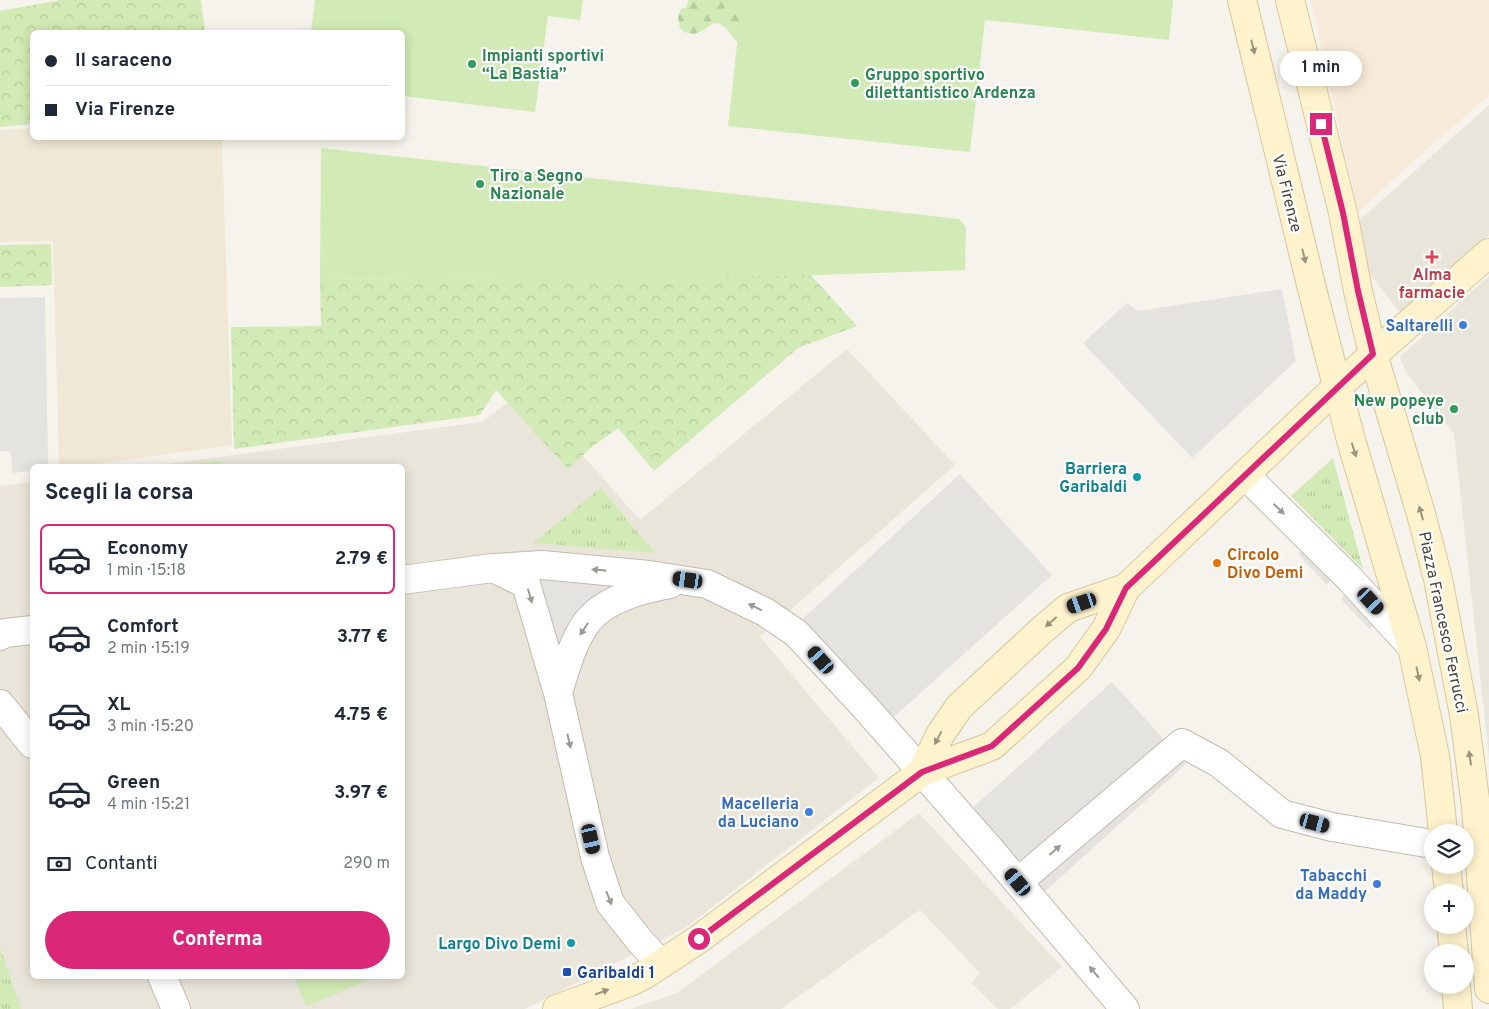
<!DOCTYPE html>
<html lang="it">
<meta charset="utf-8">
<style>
body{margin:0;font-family:Overpass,sans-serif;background:#f6f6f7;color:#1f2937;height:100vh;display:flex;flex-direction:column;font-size:19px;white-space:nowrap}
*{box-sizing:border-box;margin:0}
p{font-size:16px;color:#747a83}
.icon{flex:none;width:28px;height:28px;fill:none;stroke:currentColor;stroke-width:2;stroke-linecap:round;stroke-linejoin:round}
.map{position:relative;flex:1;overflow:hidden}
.details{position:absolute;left:30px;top:464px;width:375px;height:515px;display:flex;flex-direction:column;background:#fff;border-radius:8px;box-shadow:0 2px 12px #0003}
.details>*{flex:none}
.guide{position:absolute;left:30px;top:30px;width:375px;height:110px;border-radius:8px;box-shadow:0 2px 12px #0003;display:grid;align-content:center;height:110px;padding:0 15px;background:#fff}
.fabs{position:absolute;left:1424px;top:824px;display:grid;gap:10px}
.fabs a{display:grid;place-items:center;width:50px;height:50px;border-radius:50%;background:#fff;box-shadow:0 2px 12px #0003;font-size:25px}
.end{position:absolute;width:22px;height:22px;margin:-11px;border:6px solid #db2777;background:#fff;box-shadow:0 0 0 2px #fff}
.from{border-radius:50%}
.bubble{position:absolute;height:35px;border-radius:18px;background:#fff;box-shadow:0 2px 12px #0003;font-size:16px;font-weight:700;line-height:35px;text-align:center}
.car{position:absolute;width:15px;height:30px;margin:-15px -8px;border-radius:6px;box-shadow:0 0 4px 1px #0007;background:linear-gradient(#222 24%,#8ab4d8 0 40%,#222 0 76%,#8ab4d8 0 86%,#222 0)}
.guide b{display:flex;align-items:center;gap:18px;height:48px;font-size:19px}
.guide b+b{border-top:1px solid #e0e1e3}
.guide i{width:12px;height:12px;background:#1f2937}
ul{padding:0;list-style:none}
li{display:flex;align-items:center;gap:15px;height:70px;margin:0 10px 8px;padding:0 5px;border:2px solid transparent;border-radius:8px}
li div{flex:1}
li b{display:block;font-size:19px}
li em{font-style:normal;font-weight:700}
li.selected{border-color:#db2777}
li>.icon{width:45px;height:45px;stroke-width:1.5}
h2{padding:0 15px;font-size:22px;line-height:60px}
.pay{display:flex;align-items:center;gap:12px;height:55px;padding:0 15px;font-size:19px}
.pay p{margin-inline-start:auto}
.action{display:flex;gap:10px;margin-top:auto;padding:10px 15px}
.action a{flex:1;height:58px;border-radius:30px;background:#db2777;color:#fff;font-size:20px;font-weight:700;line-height:58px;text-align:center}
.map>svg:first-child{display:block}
</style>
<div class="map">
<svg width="1489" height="1009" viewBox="0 0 1489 1009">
<defs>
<pattern id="grass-tufts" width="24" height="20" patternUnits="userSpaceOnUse" patternTransform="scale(1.25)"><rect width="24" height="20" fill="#d2eab5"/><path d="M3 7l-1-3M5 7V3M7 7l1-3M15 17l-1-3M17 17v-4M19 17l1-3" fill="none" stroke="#b6ca9c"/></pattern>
<pattern id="forest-firs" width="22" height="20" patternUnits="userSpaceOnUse" patternTransform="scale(1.25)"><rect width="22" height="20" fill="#d2eab5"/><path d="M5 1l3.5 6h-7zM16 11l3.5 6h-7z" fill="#b6ca9c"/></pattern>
<pattern id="park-crowns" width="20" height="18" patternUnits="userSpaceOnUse" patternTransform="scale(1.25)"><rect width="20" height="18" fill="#d2eab5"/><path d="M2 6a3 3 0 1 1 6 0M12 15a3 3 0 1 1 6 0" fill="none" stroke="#b6ca9c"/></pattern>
</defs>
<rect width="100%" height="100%" fill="#f6f3ec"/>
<!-- residential -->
<path fill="#eae5da" d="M1489,105V235L1401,314L1369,273L1363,274L1352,227Z
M1489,276V757L1454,434L1405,371L1400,357Z
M847,349L955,465L760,637L879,778L685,928L525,1009H0V486L32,482V976H402V466H151L482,422L525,390L640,520Z
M919,813L1062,967L1010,1009H998L971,983L980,973L920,910L781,1009H631L677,993Z"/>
<!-- commercial -->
<path fill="#f7ead8" d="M1311,0H1489V95L1429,147L1358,212Z"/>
<!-- education -->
<path fill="#efe8d6" d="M32,128V138L222,139L232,445L81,466H59L53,241L0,242V130Z"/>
<!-- grass -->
<path fill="url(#grass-tufts)" d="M1333,458L1363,569L1291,496Z
M220,461L221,466H177Z
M601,488L655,553L533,543Z
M0,947L21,1009H0Z"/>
<!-- forest -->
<path fill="url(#forest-firs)" d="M688,0H773L739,44L725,27L718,23L712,24L704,30L695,34L684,32L680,28L678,17L681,9L687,7Z"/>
<!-- park -->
<path fill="url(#park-crowns)" d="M61,0H201L205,32H32V124L0,127V11Z
M51,244L52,285L0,287V245Z
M811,275L857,326L798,348L654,471L618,428L592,447L568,469L496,390L480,415L234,449L231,327L321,326L320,280Z"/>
<!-- garden -->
<path fill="#d2eab5" d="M315,0H583L580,20L548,16L535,112L403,96L402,32H311Z
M742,0H1173L1169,40L985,20L970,152L728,126Z
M321,148L959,219L966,227L965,270L787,276L320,280Z
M293,976H377L306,1007Z"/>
<!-- parking -->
<path fill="#e5e3e0" d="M1282,289L1296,361L1192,458L1083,343L1127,303L1138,311Z
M45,297L48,466H32V471L12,473L11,452L0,451V298Z
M960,474L1052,575L886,724L797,624Z
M1304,550L1332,579L1327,585L1298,554Z
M550,570L630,579L556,654L539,589Z
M1346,594L1374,625L1369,629L1341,599Z
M1112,682L1186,764L1041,895L967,813Z"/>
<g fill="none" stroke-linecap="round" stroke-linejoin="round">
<!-- street casing -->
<g stroke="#c2bbae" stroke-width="30">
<path id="street" d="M1245,475L1349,578L1412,647
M495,569L526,584L558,693L595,857L610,903L640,941L661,964
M402,580L493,568L542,565L649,575L707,584L765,612L796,633L864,706L989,848L1125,1009
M0,636L5,633L32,630
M558,693C565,670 572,643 587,622C605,599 642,589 670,584
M0,704L32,744
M1018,882L1182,743L1219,763L1282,814L1332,827L1432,844
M162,976L176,1009"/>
</g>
<!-- secondary casing -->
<g stroke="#d6c79b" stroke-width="30">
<path id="secondary" d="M1242,0L1312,289L1351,440L1412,647L1435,756L1443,832
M1290,0L1343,213L1358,291L1373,354L1421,514L1438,579L1464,715L1476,807L1489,989
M922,772L940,735L959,707L1042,630L1068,608L1126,588
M1446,865L1449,892
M1451,925L1454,952
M1456,985L1458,1009
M557,1009L630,982L644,975L699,939L922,772L992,746L1078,668L1106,629L1126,588L1337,387L1489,253"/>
</g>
<!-- street -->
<use href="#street" stroke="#fff" stroke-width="28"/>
<!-- secondary -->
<use href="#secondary" stroke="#fff3cd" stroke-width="28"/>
</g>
<!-- one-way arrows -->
<defs><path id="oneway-solid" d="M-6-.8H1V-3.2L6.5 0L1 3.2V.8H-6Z" transform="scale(1.25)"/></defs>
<g fill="#9c937c">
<use href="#oneway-solid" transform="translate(1253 47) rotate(76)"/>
<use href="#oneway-solid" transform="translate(1304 256) rotate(76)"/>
<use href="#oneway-solid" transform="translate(1354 450) rotate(73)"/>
<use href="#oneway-solid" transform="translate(1421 513) rotate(-106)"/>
<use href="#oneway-solid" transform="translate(1051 622) rotate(139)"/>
<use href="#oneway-solid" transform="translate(1418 674) rotate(78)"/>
<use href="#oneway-solid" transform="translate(938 738) rotate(118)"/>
<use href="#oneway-solid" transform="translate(1470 758) rotate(-98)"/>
<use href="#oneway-solid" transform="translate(602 992) rotate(-21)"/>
</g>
<g fill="#9c9892">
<use href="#oneway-solid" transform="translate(1279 509) rotate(44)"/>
<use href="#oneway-solid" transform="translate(599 570) rotate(-174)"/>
<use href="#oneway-solid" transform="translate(530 596) rotate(74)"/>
<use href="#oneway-solid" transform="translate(755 607) rotate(-154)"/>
<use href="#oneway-solid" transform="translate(584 629) rotate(123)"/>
<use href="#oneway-solid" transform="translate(569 741) rotate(77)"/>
<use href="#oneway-solid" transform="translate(1055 850) rotate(-41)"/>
<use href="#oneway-solid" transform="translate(609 898) rotate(68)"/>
<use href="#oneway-solid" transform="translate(1094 972) rotate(-130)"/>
</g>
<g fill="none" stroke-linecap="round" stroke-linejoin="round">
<!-- route -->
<path stroke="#db2777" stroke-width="6" d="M699,939L922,772L992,746L1078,668L1106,629L1126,588L1373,354L1358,291L1343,213L1321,124"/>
</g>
<!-- markers -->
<g fill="#2e9e5b" stroke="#fff" stroke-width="2">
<circle cx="472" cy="64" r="5"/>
<circle cx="855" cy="83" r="5"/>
<circle cx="480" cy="184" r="5"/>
<circle cx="1454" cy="409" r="5"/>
</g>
<path fill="#e0444e" stroke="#fff" stroke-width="2" d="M1429.5 249.5h5v5h5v5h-5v5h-5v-5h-5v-5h5z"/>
<g fill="#3f7fe0" stroke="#fff" stroke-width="2">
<circle cx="1463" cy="325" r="5"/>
<circle cx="809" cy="812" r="5"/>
<circle cx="1377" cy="884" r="5"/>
</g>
<g fill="#0f9aa8" stroke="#fff" stroke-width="2">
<circle cx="1137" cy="477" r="5"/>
<circle cx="571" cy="943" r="5"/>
</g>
<circle fill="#e8710a" stroke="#fff" stroke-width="2" cx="1217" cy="563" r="5"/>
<rect fill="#1a4fb4" stroke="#fff" stroke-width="2" x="562" y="967" width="10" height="10" rx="2.5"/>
<g text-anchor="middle" stroke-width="4.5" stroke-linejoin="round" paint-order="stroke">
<!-- leisure labels -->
<g font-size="16" font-weight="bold" fill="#27864d" stroke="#fff" text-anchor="start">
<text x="482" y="61">Impianti sportivi<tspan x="482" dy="18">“La Bastia”</tspan></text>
<text x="865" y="80">Gruppo sportivo<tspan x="865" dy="18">dilettantistico Ardenza</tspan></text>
<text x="490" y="181">Tiro a Segno<tspan x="490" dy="18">Nazionale</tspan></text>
<text x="1444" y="406" text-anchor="end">New popeye<tspan x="1444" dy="18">club</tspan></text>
</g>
<!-- street labels -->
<g font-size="16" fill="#4b4439" stroke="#fff">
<text transform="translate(1288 193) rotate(76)" y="6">Via Firenze</text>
<text transform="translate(1444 622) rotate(78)" y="6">Piazza Francesco Ferrucci</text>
</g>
<!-- health labels -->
<g font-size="16" font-weight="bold" fill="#be3a42" stroke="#fff">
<text x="1432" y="280">Alma<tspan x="1432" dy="18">farmacie</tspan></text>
</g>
<!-- shop labels -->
<g font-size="16" font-weight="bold" fill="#366cbe" stroke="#fff" text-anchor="end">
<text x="1453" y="331">Saltarelli</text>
<text x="799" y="809">Macelleria<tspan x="799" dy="18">da Luciano</tspan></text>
<text x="1367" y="881">Tabacchi<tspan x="1367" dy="18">da Maddy</tspan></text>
</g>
<!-- culture labels -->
<g font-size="16" font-weight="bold" fill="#0d838f" stroke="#fff" text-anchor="end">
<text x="1127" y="474">Barriera<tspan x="1127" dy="18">Garibaldi</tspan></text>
<text x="561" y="949">Largo Divo Demi</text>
</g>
<!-- food labels -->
<g font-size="16" font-weight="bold" fill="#c56008" stroke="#fff" text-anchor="start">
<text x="1227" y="560">Circolo<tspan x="1227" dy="18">Divo Demi</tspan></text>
</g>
<!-- transit labels -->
<g font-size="16" font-weight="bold" fill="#164399" stroke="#fff" text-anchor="start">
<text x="577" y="978">Garibaldi 1</text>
</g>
</g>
</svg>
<div class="fabs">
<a><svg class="icon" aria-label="layers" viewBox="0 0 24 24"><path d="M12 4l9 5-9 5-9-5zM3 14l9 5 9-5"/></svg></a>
<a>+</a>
<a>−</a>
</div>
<i class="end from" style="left:699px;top:939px"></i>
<i class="end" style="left:1321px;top:124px"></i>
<div class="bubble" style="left:1280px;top:51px;width:82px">1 min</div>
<i class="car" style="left:688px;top:580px;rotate:278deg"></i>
<i class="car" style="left:1371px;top:601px;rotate:137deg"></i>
<i class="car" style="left:1082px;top:603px;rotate:251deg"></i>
<i class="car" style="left:821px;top:660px;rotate:319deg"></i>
<i class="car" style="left:1315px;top:823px;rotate:105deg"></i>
<i class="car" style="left:591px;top:839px;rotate:167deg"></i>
<i class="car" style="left:1018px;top:882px;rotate:320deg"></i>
<div class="guide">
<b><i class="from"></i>Il saraceno</b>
<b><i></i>Via Firenze</b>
</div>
<section class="details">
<h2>Scegli la corsa</h2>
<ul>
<li class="selected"><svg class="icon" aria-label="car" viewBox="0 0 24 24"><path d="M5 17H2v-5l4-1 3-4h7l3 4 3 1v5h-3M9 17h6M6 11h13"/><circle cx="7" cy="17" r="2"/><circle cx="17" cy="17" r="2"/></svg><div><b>Economy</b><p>1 min · 15:18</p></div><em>2.79 €</em></li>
<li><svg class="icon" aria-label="car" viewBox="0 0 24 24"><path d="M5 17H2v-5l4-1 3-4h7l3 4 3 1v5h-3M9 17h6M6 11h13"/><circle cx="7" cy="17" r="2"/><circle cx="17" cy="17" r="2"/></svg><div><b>Comfort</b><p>2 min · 15:19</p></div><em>3.77 €</em></li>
<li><svg class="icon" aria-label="car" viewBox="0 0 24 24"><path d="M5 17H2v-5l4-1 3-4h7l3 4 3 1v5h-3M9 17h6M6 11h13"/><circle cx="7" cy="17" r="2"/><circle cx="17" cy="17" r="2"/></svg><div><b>XL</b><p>3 min · 15:20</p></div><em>4.75 €</em></li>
<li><svg class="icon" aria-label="car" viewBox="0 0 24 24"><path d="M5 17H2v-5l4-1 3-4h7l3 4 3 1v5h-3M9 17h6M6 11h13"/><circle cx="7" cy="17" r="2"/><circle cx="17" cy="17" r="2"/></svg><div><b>Green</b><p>4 min · 15:21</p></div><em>3.97 €</em></li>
</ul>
<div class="pay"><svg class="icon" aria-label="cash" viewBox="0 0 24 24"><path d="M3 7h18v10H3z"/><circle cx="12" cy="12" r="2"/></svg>Contanti<p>290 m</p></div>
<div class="action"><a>Conferma</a></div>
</section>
</div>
